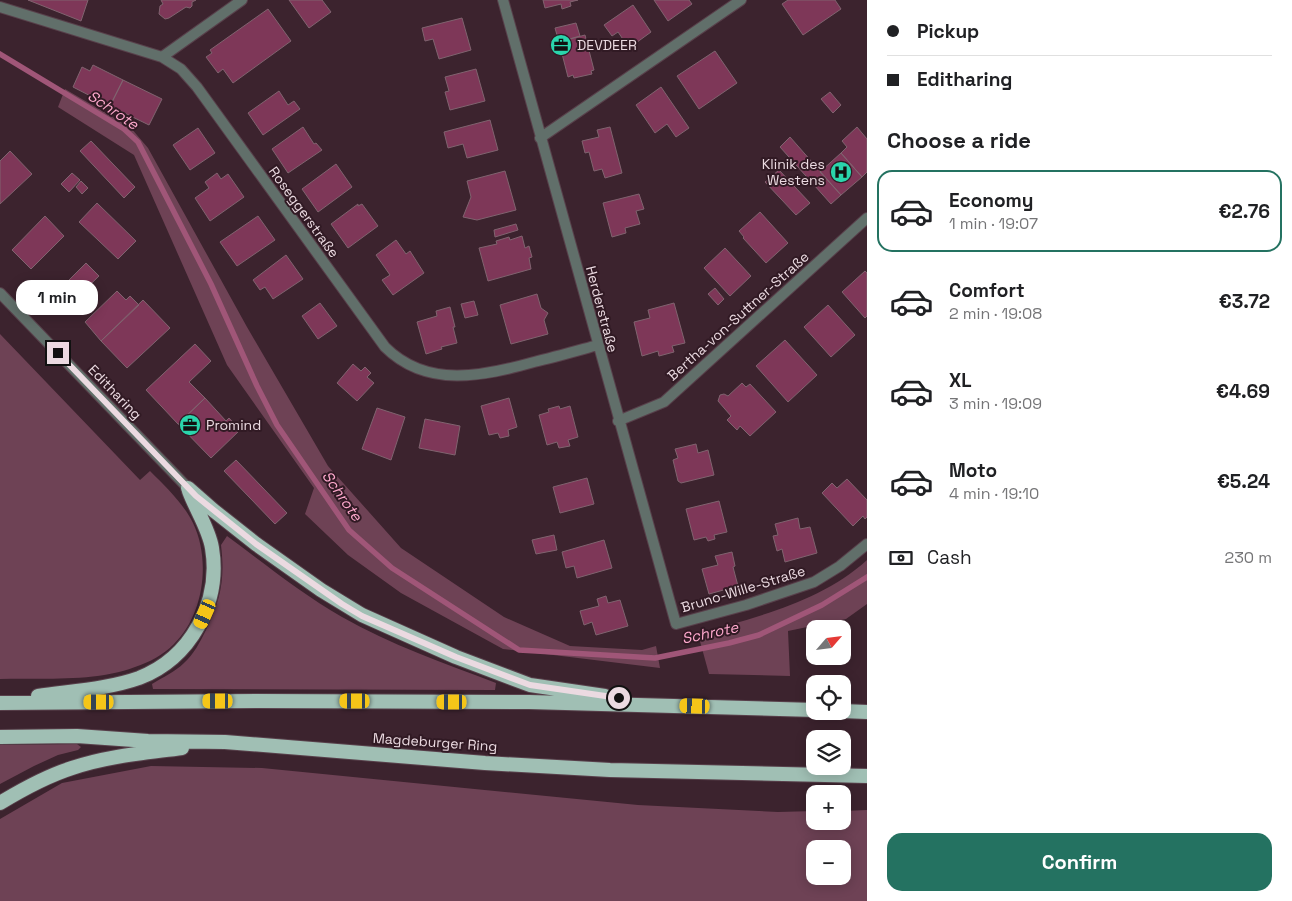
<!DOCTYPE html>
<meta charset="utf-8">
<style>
body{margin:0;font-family:"Space Grotesk",sans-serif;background:#f6f6f6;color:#202124;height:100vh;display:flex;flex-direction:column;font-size:19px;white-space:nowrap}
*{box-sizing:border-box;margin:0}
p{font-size:16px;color:#757577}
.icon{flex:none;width:28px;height:28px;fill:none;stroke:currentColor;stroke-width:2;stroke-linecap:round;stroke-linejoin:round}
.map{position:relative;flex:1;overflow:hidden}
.panel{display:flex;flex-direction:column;background:#fff;width:425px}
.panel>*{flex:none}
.banner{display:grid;align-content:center;height:110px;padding:0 20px;background:#fff}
.needle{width:32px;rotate:62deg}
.tools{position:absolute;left:806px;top:620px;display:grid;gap:10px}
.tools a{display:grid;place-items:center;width:45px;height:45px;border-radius:10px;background:#fff;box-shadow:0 2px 12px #0003;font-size:25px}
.end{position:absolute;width:22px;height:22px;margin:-11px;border:6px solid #ebdae1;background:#111;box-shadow:0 0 0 2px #111}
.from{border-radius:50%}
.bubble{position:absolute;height:35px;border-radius:15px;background:#fff;box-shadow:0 2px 12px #0003;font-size:16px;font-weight:700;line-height:35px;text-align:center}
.car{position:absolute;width:15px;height:30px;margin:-15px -8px;border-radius:6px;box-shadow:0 0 4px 1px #0007;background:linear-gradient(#f5c518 24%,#345 0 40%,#f5c518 0 76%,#345 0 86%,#f5c518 0)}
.banner b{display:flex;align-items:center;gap:18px;height:48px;font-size:19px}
.banner b+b{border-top:1px solid #e0e0e0}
.banner i{width:12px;height:12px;background:#202124}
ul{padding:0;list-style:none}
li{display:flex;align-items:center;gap:15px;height:82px;margin:0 10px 8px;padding:0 10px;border:2px solid transparent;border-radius:15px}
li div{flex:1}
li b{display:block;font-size:19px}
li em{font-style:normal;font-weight:700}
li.selected{border-color:#247261}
li>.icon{width:45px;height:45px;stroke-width:1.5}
h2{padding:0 20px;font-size:22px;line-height:60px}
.pay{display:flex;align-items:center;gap:12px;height:55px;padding:0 20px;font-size:19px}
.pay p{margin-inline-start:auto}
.button{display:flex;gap:10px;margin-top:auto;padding:10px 20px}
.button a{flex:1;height:58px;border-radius:15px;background:#247261;color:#fff;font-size:20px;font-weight:700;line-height:58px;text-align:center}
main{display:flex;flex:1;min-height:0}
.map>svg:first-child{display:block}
</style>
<main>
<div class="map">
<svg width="867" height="901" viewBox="0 0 867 901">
<rect width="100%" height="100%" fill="#3c232e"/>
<!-- green -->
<path fill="#6e4255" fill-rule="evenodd" d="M65,89L131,128L148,148L247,327L328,466L401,548L504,617L570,646L642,650L656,646L660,668L503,649L401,593L348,555L305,514L314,488L227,365L134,155L58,107Z
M0,334L140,480L150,471C166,487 183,503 193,523C211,560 204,615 174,644C163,655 150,662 135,667C97,682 41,678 0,679Z
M227,536C265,564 302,594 342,617C391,645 444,663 496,683L495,690L153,689L152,684C163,677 175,672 184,663C194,654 200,642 206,630C221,599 225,579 221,545Z
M867,560V604L846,619L788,631L790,676L709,674L698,634C756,617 821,602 867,560Z
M77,744L81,747L78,750L58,755L34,766L0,784V745Z
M151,766L262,768L638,805L778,812L815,811V821H842L843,811L867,810V901H0V819L62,783ZM815,849H842V876H815Z"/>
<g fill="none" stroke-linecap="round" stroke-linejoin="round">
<!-- stream -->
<path stroke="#a05678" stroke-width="5.5" d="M0,54L124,129L138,142L211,284L257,386L277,425L349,530L392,568L519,650L655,658L729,643L759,635L822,605L867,577"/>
</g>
<!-- building -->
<path fill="#7e3758" stroke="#80636f" d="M28,0H88L81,21Z
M161,0H196L192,2V6L190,8L186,7L169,18L165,19L159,14L160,6L163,4Z
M289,0H322L331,12L309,28Z
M543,0H578L570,2L571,6L562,9L561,4L545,8Z
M654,0H689L692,4L668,21Z
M788,0H835L841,9L803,35L782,4Z
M633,5L651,32L629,48L618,32L612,36L604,25Z
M268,9L291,41L233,83L223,69L218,73L206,57L212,53L210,50Z
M462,18L471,50L439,59L433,39L425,41L422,28Z
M576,23L580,36L559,42L555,28Z
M585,35L594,70L591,71L592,74L574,78L573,75L568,77L559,42Z
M715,51L737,83L699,109L677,76Z
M93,65L123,80L110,106L73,87L82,67L90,71Z
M476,69L485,101L450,110L445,92L449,91L445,77Z
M123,80L162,99L149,125L110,106Z
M661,87L689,128L676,137L667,124L655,133L636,105Z
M279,91L288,105L294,101L300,109L263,135L248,113Z
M830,92L841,105L833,113L821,99Z
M490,120L498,150L467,158L463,144L448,148L444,132Z
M303,127L314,144L316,143L322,150L288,173L272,149Z
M610,127L622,173L605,178L602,169L594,171L589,152L585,153L582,141L599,137L597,130Z
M857,127L867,139V172L862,177L841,153L847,147L842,141Z
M198,128L215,153L190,170L173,145Z
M790,137L841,195L831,204L780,147Z
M91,141L135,187L124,198L80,151Z
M10,151L32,174L0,204V161Z
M841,153L862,177L841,195L820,172Z
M336,164L352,187L318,212L302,189Z
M779,170L810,203L796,215L765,182Z
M505,171L516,210L477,220L463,217L471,197L467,181Z
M72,173L80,180L69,192L61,184Z
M217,173L221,179L228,174L244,197L210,221L195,198L209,188L205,182Z
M81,181L88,188L82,194L76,187Z
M639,194L644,209L636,211L640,224L625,228L626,233L612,237L603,203Z
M97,203L136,241L118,259L79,222Z
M358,204V206L362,204L378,226L348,248L331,224Z
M760,212L788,243L766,263L743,238L744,237L739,231Z
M45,216L64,236L31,269L12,250Z
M258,216L275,240L237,266L220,242Z
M516,224L518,230L495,237L494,230Z
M522,236L525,248L529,246L532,257L529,258L531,269L488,281L479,248L497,244L496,241L509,237L510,240Z
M396,240L406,254L410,251L424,273L393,295L382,280L390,275L376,255Z
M725,248L751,276L730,296L704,268Z
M286,255L303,279L273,299L265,287L260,290L253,280Z
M86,263L99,276L65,309L53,296Z
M865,271L867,273V316L865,318L842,292Z
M715,288L724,299L718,305L708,294Z
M117,291L126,300L130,296L139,305L101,341L85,322Z
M537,294L541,308L548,313L544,320L548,334L511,344L500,305Z
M143,300L170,328L127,368L101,341Z
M474,301L478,315L465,318L461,304Z
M320,303L337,326L318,339L302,316Z
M674,303L685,343L672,346L674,352L659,356L658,351L642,356L634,322L650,318L648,310Z
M828,305L855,335L831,357L804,327Z
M450,307L455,327H453L457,343L441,347L442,349L426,354L417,322L437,316L436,311Z
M785,340L817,375L788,402L756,366Z
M195,344L211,361L189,382L205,398L178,424L146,390Z
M353,364L361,371L365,367L371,373L367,377L374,383L357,401L337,383Z
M742,383L746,387L750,384L776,412L750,436L740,426L737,430L727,420L731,416L718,401L720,395L724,394L728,396Z
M205,398L226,421L229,418L240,430L211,458L178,424Z
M509,398L517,427L508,430L509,436L500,438L498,433L489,435L481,406Z
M559,406L560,409L570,406L578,437L568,440L570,446L559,448L557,442L547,445L539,415L549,412L548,409Z
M377,408L405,417L391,460L362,449Z
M425,419L460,426L455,455L419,448Z
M696,444L698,453L708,450L714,475L681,483L678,481L673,460L678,458L675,449Z
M236,460L287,513L275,524L224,471Z
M587,478L594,504L560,513L553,487Z
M847,479L867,500V517L865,519L863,516L853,526L822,493L832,483L837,488Z
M719,501L727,532L714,535L715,539L708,541L706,537L694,540L686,509Z
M798,518L800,529L810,527L817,553L785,562L782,549L777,551L773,536L778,535L775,524Z
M554,535L557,550L536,554L532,540Z
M604,540L612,568L577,578L574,566L566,568L562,552Z
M732,552L735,566L733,567L738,586L709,594L702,569L718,565L715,556Z
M606,596L608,603L620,600L628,626L596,635L592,622L584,625L580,611L599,606L597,599Z"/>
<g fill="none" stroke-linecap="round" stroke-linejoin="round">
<!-- minor casing -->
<g stroke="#58404b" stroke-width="12">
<path id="minor" d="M503,0L676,624L746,605L814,582L840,566L867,544
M0,7L162,57L181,69L197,87L385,347C427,389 484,376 534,362C555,357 576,351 598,345
M162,57L242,0
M540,138L741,0
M618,421L664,402L867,218"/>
</g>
<!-- tertiary casing -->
<g stroke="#58404b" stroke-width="12">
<path id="tertiary" d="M0,293L188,488"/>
</g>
<!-- trunk casing -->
<g stroke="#58404b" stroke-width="16">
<path id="trunk" d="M188,488L213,510L256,544L321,590L362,615L456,657L530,685L605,696
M38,696C71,691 108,689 139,678C191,658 221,602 212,548C209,529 196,510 189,491
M0,703L258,701L529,702L815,710
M842,711L867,712
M0,737L77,736L148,741L225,742L485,763L610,770L867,776
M0,803C23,789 47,776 72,768C107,756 145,753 182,748"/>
</g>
<!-- minor -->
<use href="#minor" stroke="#616f6a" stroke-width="10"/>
<!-- tertiary -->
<use href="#tertiary" stroke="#616f6a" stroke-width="10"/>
<!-- trunk -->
<use href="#trunk" stroke="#a0bfb4" stroke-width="14"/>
</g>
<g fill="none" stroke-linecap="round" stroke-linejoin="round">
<!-- route -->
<path stroke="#ebdae1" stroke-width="6" d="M58,353L196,496L256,544L342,604L362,616L456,657L530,685L619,698"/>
</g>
<!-- icons -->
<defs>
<g id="office-disc" transform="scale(1.125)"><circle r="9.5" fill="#2ad5ac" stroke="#311a24"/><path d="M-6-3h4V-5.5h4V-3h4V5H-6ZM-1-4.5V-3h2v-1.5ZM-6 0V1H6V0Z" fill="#111"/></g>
<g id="hospital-disc" transform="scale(1.125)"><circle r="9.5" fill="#2ad5ac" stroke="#311a24"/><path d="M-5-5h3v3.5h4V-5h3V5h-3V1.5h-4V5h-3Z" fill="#111"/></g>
</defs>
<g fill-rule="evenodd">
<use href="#office-disc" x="561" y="45"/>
<use href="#hospital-disc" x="841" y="172"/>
<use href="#office-disc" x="190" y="425"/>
</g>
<g text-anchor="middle" stroke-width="4" stroke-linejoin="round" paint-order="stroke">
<!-- poi labels -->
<g font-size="14" fill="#ebdae1" stroke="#311a24" text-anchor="start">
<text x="577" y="50">DEVDEER</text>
<text x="825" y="169" text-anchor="end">Klinik des<tspan x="825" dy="16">Westens</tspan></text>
<text x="206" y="430">Promind</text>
</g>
<!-- street labels -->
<g font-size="14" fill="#ebdae1" stroke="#311a24">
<text transform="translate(304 212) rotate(54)" y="5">Roseggerstraße</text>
<text transform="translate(602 309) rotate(75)" y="5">Herderstraße</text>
<text transform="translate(738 316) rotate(-42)" y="5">Bertha-von-Suttner-Straße</text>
<text transform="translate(115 392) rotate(46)" y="5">Editharing</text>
<text transform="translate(743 589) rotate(-17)" y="5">Bruno-Wille-Straße</text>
<text transform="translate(435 742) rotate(4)" y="5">Magdeburger Ring</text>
</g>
<!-- water labels -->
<g font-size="15" font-style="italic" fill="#fea9cd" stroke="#311a24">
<text transform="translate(113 110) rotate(34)" y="5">Schrote</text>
<text transform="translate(342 496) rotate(55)" y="5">Schrote</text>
<text transform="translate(710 633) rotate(-12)" y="5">Schrote</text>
</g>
</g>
</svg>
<div class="tools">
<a><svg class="needle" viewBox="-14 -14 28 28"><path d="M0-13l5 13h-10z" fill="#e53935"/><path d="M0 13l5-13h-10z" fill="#757577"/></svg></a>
<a><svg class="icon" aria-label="locate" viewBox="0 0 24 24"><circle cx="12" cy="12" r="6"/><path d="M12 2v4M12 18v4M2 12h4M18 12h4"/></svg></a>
<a><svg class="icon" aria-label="layers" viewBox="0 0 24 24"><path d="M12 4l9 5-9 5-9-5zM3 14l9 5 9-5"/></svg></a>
<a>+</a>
<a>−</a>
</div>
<i class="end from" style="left:619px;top:698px"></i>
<i class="end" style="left:58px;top:353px"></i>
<div class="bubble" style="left:16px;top:280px;width:82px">1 min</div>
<i class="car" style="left:205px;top:614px;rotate:204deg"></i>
<i class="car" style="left:218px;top:701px;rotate:270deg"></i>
<i class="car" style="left:355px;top:701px;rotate:270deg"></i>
<i class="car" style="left:99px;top:702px;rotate:270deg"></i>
<i class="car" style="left:452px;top:702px;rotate:270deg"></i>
<i class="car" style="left:695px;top:706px;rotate:272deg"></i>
</div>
<section class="panel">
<div class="banner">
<b><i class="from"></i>Pickup</b>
<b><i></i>Editharing</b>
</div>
<h2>Choose a ride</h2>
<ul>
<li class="selected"><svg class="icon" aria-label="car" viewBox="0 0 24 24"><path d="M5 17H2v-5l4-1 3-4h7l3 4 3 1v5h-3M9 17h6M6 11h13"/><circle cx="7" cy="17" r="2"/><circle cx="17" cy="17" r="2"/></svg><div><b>Economy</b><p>1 min · 19:07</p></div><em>€2.76</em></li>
<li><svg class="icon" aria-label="car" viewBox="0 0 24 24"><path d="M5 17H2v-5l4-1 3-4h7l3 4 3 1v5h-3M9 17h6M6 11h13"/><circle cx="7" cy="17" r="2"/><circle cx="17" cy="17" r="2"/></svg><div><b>Comfort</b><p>2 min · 19:08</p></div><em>€3.72</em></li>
<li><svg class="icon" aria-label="car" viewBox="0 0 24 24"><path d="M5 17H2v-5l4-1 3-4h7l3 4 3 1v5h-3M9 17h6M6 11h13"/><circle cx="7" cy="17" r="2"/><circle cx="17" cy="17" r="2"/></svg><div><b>XL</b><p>3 min · 19:09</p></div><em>€4.69</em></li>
<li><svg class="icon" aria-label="car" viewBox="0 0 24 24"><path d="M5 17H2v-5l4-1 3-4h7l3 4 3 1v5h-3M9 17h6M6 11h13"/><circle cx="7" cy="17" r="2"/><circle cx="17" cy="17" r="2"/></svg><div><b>Moto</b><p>4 min · 19:10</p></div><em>€5.24</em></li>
</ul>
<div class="pay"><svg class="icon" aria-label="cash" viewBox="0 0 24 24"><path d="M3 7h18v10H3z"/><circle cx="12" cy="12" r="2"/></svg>Cash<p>230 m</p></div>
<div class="button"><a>Confirm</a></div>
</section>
</main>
